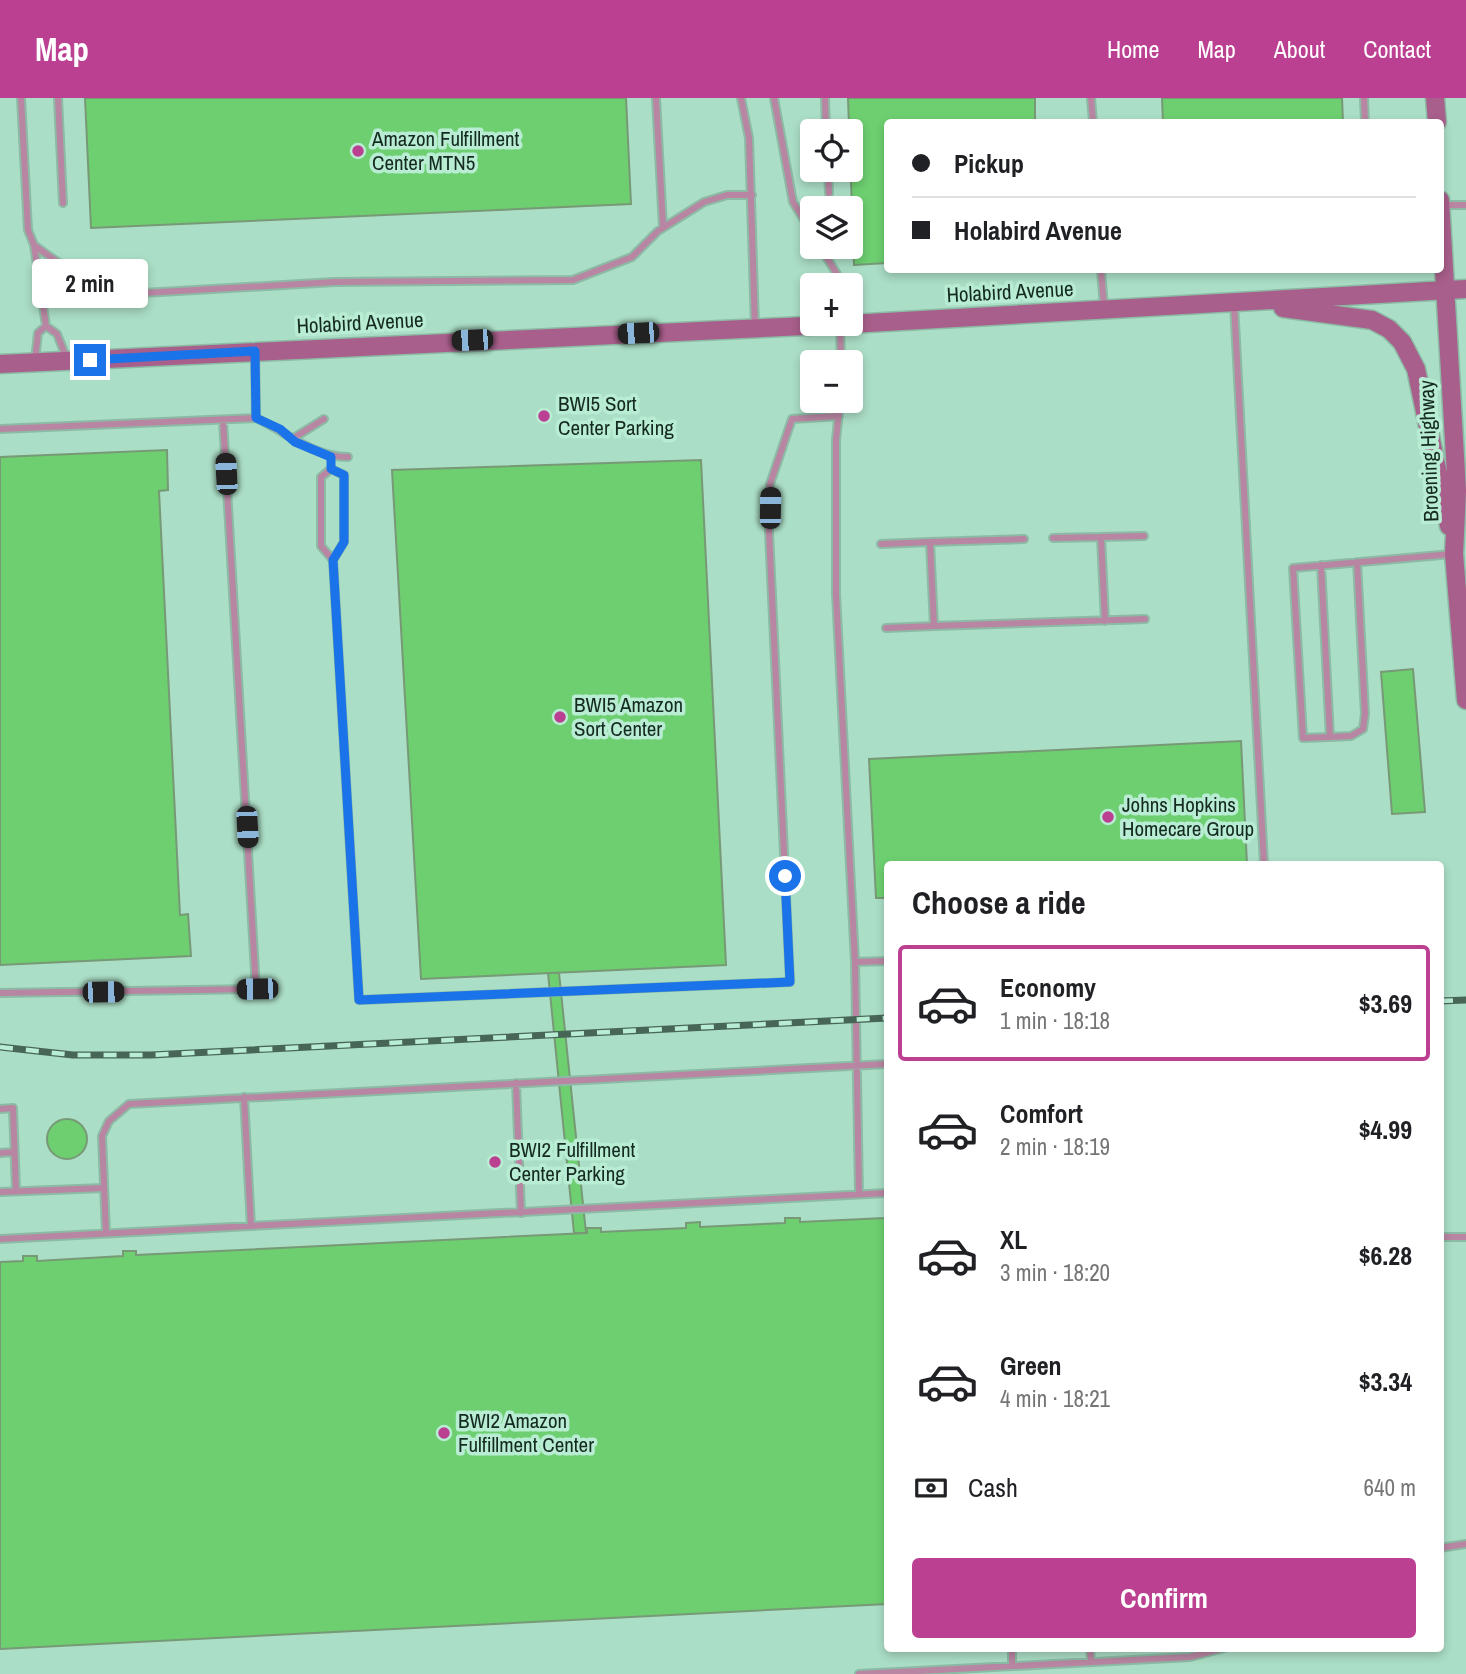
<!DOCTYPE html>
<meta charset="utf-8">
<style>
body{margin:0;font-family:"Archivo Narrow",sans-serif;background:#f6f6f6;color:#202124;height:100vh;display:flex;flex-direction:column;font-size:26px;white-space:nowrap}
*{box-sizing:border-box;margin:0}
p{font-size:23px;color:#757577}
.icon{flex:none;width:38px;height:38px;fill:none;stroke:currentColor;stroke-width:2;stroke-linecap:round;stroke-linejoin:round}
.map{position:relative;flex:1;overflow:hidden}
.panel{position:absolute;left:884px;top:763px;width:560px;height:791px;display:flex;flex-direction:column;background:#fff;border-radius:7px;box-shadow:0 4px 10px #0003}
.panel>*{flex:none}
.banner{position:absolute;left:884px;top:21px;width:560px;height:154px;border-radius:7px;box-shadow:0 4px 10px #0003;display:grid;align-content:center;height:154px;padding:0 28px;background:#fff}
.controls{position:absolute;left:800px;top:21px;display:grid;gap:14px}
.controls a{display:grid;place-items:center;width:63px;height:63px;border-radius:7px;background:#fff;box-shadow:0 4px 10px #0003;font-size:35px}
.end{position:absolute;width:32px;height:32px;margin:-16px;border:9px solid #1a73e8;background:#fff;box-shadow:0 0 0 4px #fff}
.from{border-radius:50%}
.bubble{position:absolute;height:49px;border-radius:7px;background:#fff;box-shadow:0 4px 10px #0003;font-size:23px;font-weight:700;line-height:49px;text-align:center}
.car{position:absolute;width:21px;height:42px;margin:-21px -10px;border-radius:9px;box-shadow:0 0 5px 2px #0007;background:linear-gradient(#222 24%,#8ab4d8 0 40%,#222 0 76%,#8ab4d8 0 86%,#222 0)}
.banner b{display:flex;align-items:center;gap:24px;height:66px;font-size:26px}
.banner b+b{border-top:2px solid #e0e0e0}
.banner i{width:18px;height:18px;background:#202124}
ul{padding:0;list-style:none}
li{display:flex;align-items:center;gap:21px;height:116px;margin:0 14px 10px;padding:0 14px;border:4px solid transparent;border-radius:7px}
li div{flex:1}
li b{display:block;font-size:26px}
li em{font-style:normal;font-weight:700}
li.selected{border-color:#bc4091}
li>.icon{width:63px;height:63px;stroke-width:1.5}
h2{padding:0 28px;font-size:32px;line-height:84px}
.pay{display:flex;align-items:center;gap:18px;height:77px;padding:0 28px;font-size:26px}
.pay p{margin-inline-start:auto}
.button{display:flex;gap:14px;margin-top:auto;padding:14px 28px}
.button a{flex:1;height:80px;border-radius:7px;background:#bc4091;color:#fff;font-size:28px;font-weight:700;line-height:80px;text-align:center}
header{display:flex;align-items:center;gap:42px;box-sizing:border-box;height:98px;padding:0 35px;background:#bc4091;color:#fff}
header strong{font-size:33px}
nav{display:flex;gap:38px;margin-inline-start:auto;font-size:24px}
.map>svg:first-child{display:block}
</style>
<header>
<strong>Map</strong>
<nav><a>Home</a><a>Map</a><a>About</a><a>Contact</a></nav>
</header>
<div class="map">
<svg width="1466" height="1576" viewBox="0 0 1466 1576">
<rect width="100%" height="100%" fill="#abdec6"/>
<!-- building -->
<path fill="#6dcf70" stroke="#779976" stroke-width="2" d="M85,0H626L631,106L91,130Z
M848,0H1035V24H887V165L854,167Z
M1162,0H1342L1343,24H1163Z
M167,352L168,392L159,393L180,817L188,816L191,858L0,867V359Z
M701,362L726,867L421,881L392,372Z
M1413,571L1425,714L1392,716L1381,574Z
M1241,643L1247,766H887V800H876L869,661Z
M548,875H559L586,1135H574Z
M47 1041a20 20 0 1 1 40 0a20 20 0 1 1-40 0Z
M885,1115H887V1506L0,1551V1164L23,1163V1158H37V1163L123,1158V1153H136V1157L587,1135V1130H601V1134L686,1130V1125L700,1124V1129L785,1125V1120H800V1124L885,1120Z"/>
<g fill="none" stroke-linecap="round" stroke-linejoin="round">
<!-- lane casing -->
<g stroke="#8dbaa5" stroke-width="10">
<path id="lane" d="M21,0L28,132L34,147L46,228
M58,0L63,105
M656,0L663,129
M741,0L749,40L755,229
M774,0L793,104L812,135
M825,0L826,33
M1091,0L1093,24
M1364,0L1365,24
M828,72L829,95
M1442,107H1466
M34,147C72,176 95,189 143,195L335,184L573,182L632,159L658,133L704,104L727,97H752
M820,149L840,181V187
M1101,172L1104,209
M1234,206L1264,766
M840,228L841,264
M35,262L38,235L46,228L57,236L67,261
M840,303L836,342V496L855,864L859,1096
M256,320C287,334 312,359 348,359
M0,331L256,320L255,255
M292,341L324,321
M331,371L344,377V444L333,462L359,902L790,884L769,434L770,386L792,321L839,318
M331,371L321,379V448L333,462
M1101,439L1144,438
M1053,440L1101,439L1105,523
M1024,441L930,444L934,528L1145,521
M881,446L930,444
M1321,467L1330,639L1351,638L1363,631L1365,616L1357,464
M886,530L934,528
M1330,639L1303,640L1293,470L1452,456
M855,864L887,863
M0,895L256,891L223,322
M516,985L521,1115
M244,999L251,1128
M0,1011L13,1010L16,1093
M0,1055L14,1054
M0,1094L104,1090
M106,1135L102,1038L109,1023L129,1006L887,966
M1440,1139H1466
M0,1141L887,1095
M1440,1450L1466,1446
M1012,1550V1568
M1090,1550L1091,1564
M859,1576L1190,1559L1224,1550"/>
</g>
<!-- secondary casing -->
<g stroke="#8dbaa5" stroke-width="21">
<path id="secondary" d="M1435,0L1437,24
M1440,102L1457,393L1454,456L1466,602
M1283,210L1372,222L1389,231L1402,244L1416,271L1449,428
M850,226L1466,191
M0,266L848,226"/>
</g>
<!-- lane -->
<use href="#lane" stroke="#b886a2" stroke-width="6"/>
<!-- secondary -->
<use href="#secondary" stroke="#a85f8b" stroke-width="18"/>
<!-- rail casing -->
<g stroke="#476658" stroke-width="7">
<path id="rail" d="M1440,903L1466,902
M0,949L73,957H151L887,920"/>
</g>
<!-- rail -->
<use href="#rail" stroke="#b8ecd3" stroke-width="4.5" stroke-dasharray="13" stroke-linecap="butt"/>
</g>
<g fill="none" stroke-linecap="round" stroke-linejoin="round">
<!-- route -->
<path stroke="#1a73e8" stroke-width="9" d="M90,262L255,253L256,320L280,331L295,344L331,359V371L344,377V444L333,462L359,902L790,884L785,778"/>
</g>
<!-- markers -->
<g fill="#bc4091" stroke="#b8ecd3" stroke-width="2.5">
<circle cx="358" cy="53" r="7"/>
<circle cx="544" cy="318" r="7"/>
<circle cx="560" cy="619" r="7"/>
<circle cx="1108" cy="719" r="7"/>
<circle cx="495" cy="1064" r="7"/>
<circle cx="444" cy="1335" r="7"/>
</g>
<g text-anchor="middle" stroke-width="7" stroke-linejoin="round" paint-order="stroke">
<!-- poi labels -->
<g font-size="21" fill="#152a21" stroke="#b8ecd3" text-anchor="start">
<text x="372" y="48">Amazon Fulfillment<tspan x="372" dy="24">Center MTN5</tspan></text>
<text x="558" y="313">BWI5 Sort<tspan x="558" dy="24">Center Parking</tspan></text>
<text x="574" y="614">BWI5 Amazon<tspan x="574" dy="24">Sort Center</tspan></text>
<text x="1122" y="714">Johns Hopkins<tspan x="1122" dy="24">Homecare Group</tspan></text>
<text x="509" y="1059">BWI2 Fulfillment<tspan x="509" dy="24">Center Parking</tspan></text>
<text x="458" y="1330">BWI2 Amazon<tspan x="458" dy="24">Fulfillment Center</tspan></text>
</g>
<!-- street labels -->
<g font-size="21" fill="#152a21" stroke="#b8ecd3">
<text transform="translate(1010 194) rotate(-3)" y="7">Holabird Avenue</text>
<text transform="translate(360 225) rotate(-3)" y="7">Holabird Avenue</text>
<text transform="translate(1429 353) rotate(-92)" y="7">Broening Highway</text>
</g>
</g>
</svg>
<div class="controls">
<a><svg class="icon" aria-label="locate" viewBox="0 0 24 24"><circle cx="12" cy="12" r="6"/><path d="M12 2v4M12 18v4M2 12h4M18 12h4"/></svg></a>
<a><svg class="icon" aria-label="layers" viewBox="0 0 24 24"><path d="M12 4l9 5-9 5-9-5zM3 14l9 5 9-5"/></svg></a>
<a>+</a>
<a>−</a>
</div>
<i class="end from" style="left:785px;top:778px"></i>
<i class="end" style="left:90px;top:262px"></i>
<div class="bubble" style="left:32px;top:161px;width:116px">2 min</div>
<i class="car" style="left:638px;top:235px;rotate:267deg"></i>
<i class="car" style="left:472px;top:242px;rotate:268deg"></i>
<i class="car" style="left:226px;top:376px;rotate:357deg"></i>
<i class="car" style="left:770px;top:410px;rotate:1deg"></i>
<i class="car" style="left:247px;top:729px;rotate:177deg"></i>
<i class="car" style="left:257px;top:891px;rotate:269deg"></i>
<i class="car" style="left:103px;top:894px;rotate:89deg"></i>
<div class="banner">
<b><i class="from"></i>Pickup</b>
<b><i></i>Holabird Avenue</b>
</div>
<section class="panel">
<h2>Choose a ride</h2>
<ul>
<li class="selected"><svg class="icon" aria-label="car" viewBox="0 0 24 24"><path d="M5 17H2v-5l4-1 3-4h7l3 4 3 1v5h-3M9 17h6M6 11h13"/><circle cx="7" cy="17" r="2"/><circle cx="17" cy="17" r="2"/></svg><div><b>Economy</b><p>1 min · 18:18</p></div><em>$3.69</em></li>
<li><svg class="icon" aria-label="car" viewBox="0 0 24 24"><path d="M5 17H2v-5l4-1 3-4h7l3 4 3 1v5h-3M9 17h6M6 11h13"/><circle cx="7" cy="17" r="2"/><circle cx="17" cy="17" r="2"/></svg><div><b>Comfort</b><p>2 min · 18:19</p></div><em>$4.99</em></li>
<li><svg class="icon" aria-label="car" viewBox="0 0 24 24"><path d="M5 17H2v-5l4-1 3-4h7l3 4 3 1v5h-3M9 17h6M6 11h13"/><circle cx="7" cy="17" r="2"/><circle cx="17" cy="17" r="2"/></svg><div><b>XL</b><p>3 min · 18:20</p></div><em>$6.28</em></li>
<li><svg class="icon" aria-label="car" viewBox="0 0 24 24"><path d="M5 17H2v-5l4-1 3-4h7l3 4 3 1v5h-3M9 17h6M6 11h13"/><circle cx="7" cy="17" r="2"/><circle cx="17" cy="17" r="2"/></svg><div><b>Green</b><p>4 min · 18:21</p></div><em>$3.34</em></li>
</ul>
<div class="pay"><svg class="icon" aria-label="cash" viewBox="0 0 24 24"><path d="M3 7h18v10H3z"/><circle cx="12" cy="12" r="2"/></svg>Cash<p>640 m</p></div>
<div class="button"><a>Confirm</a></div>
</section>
</div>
